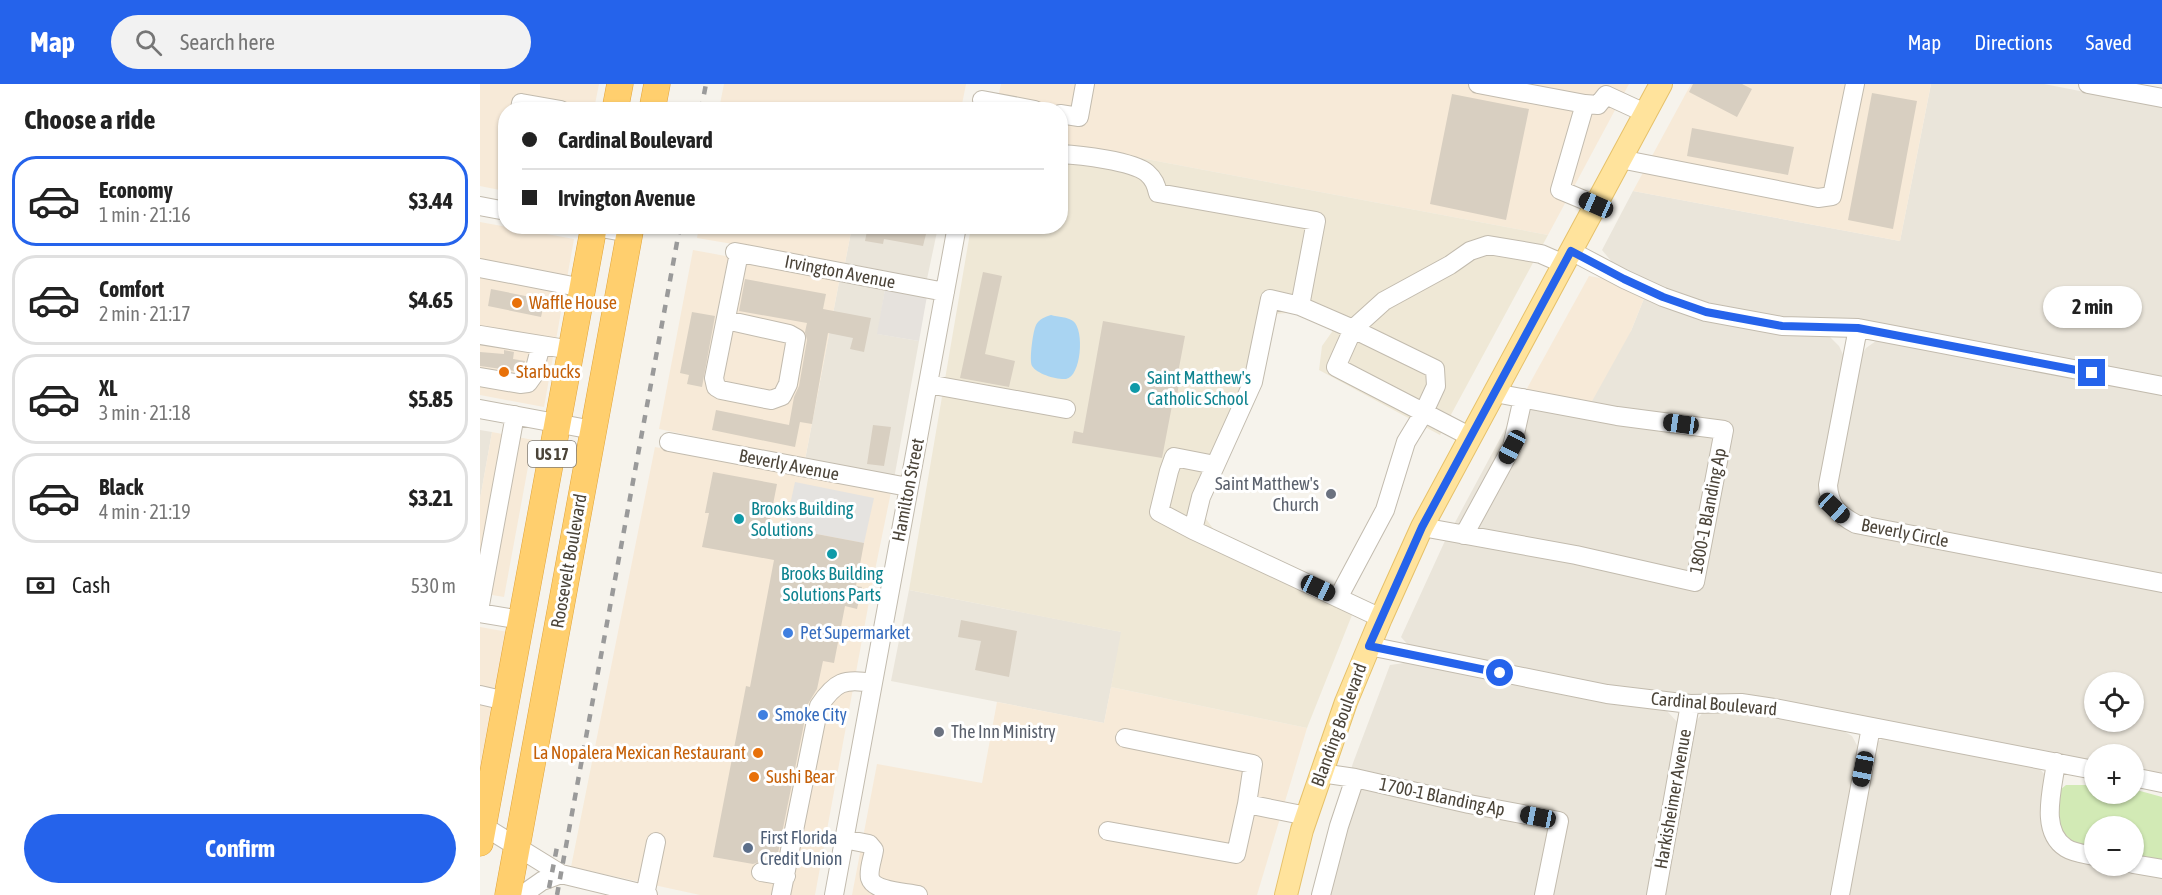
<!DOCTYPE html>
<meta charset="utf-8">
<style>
body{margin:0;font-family:"Asap Condensed",sans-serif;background:#f2f2f2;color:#222;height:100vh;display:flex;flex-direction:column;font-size:22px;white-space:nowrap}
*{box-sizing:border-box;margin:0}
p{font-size:20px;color:#767676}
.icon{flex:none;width:33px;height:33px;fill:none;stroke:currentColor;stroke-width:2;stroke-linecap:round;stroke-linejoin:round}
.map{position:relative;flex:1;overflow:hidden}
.details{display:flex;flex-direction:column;background:#fff;width:480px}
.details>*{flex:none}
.top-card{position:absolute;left:18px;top:18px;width:570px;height:132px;border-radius:24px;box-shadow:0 2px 4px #0004;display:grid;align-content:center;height:132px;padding:0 24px;background:#fff}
.fabs{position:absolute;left:1604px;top:588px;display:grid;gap:12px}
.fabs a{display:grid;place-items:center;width:60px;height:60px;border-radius:50%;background:#fff;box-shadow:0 2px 4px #0004;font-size:30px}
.end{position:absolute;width:27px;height:27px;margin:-14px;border:8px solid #2563eb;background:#fff;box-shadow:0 0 0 3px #fff}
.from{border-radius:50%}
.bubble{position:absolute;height:42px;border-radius:21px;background:#fff;box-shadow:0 2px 4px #0004;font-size:20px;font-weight:700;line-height:42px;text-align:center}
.car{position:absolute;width:18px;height:36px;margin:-18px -9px;border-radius:8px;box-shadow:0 0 4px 2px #0007;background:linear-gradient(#222 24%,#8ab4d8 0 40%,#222 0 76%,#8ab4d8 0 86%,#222 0)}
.top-card b{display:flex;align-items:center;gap:21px;height:57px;font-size:22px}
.top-card b+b{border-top:2px solid #e0e0e0}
.top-card i{width:15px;height:15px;background:#222}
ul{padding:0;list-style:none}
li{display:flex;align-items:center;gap:18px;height:90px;margin:0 12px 9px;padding:0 12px;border:3px solid #e0e0e0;border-radius:24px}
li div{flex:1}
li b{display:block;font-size:22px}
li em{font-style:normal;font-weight:700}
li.active{border-color:#2563eb}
li>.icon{width:54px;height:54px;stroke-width:1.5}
h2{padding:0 24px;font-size:27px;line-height:72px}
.pay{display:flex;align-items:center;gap:15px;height:66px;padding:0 24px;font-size:22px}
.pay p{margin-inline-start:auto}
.action{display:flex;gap:12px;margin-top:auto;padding:12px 24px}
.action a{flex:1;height:69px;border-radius:36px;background:#2563eb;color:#fff;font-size:24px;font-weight:700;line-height:69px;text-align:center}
header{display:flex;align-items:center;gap:36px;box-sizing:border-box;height:84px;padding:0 30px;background:#2563eb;color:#fff}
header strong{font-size:28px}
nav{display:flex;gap:33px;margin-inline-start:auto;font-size:21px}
.search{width:420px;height:54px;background:#f2f2f2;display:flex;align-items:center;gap:15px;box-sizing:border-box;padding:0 21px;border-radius:33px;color:#767676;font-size:22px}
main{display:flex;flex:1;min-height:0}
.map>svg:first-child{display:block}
</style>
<header>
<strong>Map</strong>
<div class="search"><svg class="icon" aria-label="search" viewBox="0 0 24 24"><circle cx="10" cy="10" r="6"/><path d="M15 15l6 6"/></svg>Search here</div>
<nav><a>Map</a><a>Directions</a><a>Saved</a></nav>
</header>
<main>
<section class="details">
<h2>Choose a ride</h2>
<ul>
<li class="active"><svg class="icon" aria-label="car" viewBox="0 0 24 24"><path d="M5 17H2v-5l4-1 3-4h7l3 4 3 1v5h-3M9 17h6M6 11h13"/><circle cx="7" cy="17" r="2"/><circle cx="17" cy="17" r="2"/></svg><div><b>Economy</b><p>1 min · 21:16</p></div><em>$3.44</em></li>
<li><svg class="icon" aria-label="car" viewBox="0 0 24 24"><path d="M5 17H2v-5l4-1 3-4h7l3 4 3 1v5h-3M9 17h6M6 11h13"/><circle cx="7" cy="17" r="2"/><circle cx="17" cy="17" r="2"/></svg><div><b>Comfort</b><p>2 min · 21:17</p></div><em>$4.65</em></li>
<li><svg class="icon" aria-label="car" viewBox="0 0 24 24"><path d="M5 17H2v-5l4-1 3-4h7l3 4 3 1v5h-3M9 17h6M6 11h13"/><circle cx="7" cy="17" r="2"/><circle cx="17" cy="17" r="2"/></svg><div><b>XL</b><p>3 min · 21:18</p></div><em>$5.85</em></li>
<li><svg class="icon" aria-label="car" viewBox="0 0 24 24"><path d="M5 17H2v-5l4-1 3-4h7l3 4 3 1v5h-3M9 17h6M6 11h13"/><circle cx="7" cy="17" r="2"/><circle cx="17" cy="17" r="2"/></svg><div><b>Black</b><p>4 min · 21:19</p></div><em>$3.21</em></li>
</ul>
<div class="pay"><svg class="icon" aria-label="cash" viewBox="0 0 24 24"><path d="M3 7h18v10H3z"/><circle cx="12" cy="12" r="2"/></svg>Cash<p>530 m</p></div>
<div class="action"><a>Confirm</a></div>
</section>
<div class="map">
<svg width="1682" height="811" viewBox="0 0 1682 811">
<rect width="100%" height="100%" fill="#f6f3ec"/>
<!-- residential -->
<path fill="#eae5da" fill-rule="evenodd" d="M1451,0H1564L1682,23V296L1219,219L1137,184L1122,166L1153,107L1420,157Z
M372,143H458L447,195L365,179Z
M360,193L405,205L398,250L439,257L414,395L325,376Z
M1165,212L1349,252L1359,262L1365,275L1364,291L1339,412L1343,423L1353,436L1370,445L1682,505V692L1653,686V670H1614V679L1181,612L929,562L921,553L964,459L1045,308L1151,247ZM1614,598H1653V638H1614Z
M1396,257H1410L1682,309V493L1384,437L1357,418L1355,402L1381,272L1386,264Z
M0,346L12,348L0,415Z
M429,506L642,548L624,639L411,597Z
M931,578L1187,627L1199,640L1168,811H834L873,679L910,581Z
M1238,624L1290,630L1360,645L1372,652L1380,667L1353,811H1184L1215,639L1223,628Z
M1406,653L1545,679L1560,685L1565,691L1614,777V782H1632L1682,791V811H1366L1393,660Z"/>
<!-- commercial -->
<path fill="#f7ead8" d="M0,0H119L114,25L26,26L25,107L0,102Z
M244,0H486L481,25H239Z
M521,0H1149L1068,151L581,59L580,26H515Z
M1211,0H1451L1420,157L1153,107Z
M0,138L94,155L64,323L0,311Z
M219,143H372L365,179L217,154Z
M213,166L360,193L325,376L179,345Z
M1109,192L1131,196L1165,212L1151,247L1111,319L1045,308Z
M12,348L53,356L24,513L0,509V415Z
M175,363L411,408L393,496L335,811H220L91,783Z
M0,543L28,548L0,700Z
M631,603L827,644L777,811H372L397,680L502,699L517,618L624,639Z"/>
<!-- industrial -->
<path fill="#e6e2dd" d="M405,205L447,212L439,257L397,250Z"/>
<!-- education -->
<path fill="#efe8d6" d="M581,59L1068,151L960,351L839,286L842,262L854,245L819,228L796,230L727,410L724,432L734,446L878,516L827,644L631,603L641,548L429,506L491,143L580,142Z"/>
<!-- green -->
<path fill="#d2eab5" d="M1586,701H1614V710H1653V705L1682,713V778L1653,773V742H1614V765C1608,764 1601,763 1595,761C1574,753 1578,724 1580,706Z"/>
<!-- parking -->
<path fill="#e5e3e0" d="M315,398L394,414L384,459L305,444Z"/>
<!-- water -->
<path fill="#a9d4f2" d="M571,231C578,233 588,233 593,237C605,246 601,293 586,295C577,296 557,290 552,282C549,276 553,247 556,241C559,235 565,233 571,231Z"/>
<!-- building -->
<path fill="#d8cfc1" d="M1213,0H1262L1272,5L1257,33L1209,8Z
M1392,9L1437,17L1413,145L1368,136Z
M972,10L1049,25L1026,136L950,120Z
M1212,44L1314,63L1308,91L1207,72Z
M388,142H440L439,148L446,150L443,162L404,155L403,160L385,157Z
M503,188L522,192L505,270L535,277L529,303L480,294Z
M265,195L346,210L343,225L391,234L384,268L370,265L373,254L348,249L332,340L320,338L315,363L232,346L236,326L309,341L314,313L319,302L327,256L325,248L327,239L259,227Z
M11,205L65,216L61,233L8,222Z
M212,228L235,232L222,303L207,300L209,291L200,289Z
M623,237L705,252L698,289H701L697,311H694L682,374L592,359L594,347L603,349Z
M24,266L34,268L33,275L45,277L42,288L0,282V268L24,270Z
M393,341L411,343L404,382L387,380Z
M233,388L297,400L289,441L384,459L376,502L382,503L377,525L365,522L354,579L343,577L337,605L328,620L296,779L282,777L273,780L233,773L266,602L270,603L294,476L222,463L229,429H225Z
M481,536L537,547L529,593L495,586L501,557L478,553Z"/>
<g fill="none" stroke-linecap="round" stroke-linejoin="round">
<!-- minor casing -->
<g stroke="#c2bbae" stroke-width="20">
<path id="minor" d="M998,0L1105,20
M1608,0L1682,14
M502,16L555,26
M40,26L41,19L81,26
M580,30L599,33L605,0
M580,70C600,71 653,77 667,89C674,95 676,101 678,109L836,137L820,222L790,215L773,298L721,413L713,446
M1140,75L1338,114L1352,112L1375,0
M1116,121L1080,106L1105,20L1118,21L1126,11L1165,29
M0,122L26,127
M110,142L149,149
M1091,167L1144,195L1183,213L1226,228L1302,242L1378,244L1682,302
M255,168L465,208
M0,184L103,204
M820,222L873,245L856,283L991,353
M246,236L309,250L316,254L308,300L302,312L291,316L241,306L236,303L234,294L259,169
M1378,244L1348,401C1349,422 1359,431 1376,440L1682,499
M0,251L92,266
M0,293L40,300L48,299L53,292L61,261
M448,300L586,325
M0,325L113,346
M189,358L428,403
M735,381L694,373L689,387L679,428L713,446L901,534
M942,443L1096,471L1215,498L1244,346L1137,332L1015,309
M984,451L1032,363L1043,314
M858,514L905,426L926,358L943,330L956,302L955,285L873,245L904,217L970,181L990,167L1008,161L1061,170L1084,180
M0,521L35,331
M0,529L41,536
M889,562L1127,610L1210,620L1261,619L1294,624L1614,686
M0,611L26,617
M645,654L773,680L767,720
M1576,678C1573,704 1559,747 1586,764C1594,769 1605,770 1614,772
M841,689L875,694L989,720L1079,737L1064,811
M1653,693L1682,699
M0,740L81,790L168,811
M628,747L756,770L767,720L827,732
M364,755L389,760L394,766C393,774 388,786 390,794C394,808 427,808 438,811
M1653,780L1682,785
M281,788L306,792
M42,811L62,797L81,790
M165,811L176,758
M301,811L339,622C355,598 364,594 392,599
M354,811L477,142
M841,811L859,742L875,694
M1176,811L1210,620
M1360,811L1391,643"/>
</g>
<!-- major casing -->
<g stroke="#e6c16a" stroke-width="24">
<path id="major" d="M806,811L822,746L866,618L901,534L942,443L1181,0"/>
</g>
<!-- highway casing -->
<g stroke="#e0a43c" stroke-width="27">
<path id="highway" d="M135,26L140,0
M172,26L177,0
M0,759L114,142
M28,811L151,142"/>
</g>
<!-- minor -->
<use href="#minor" stroke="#fff" stroke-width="18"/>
<!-- major -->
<use href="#major" stroke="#ffe39c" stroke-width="22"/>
<!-- highway -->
<use href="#highway" stroke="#ffcf6e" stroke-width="26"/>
<!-- rail -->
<path stroke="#9a9a9a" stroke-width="4.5" stroke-dasharray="8 8" stroke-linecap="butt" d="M221,26L226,0
M69,804L77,763
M77,811L200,142"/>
</g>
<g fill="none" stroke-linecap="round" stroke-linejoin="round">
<!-- route -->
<path stroke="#2563eb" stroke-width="8" d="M1020,589L889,562L942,443L1091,167L1144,195L1183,213L1226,228L1302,242L1378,244L1612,289"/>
</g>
<!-- markers -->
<g fill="#e8710a" stroke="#fff" stroke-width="2">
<circle cx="37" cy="219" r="6"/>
<circle cx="24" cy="288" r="6"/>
<circle cx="278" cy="669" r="6"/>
<circle cx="274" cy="693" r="6"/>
</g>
<g fill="#0f9aa8" stroke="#fff" stroke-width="2">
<circle cx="655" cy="304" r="6"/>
<circle cx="259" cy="435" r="6"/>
<circle cx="352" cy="470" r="6"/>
</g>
<g fill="#6b7280" stroke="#fff" stroke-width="2">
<circle cx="851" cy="410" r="6"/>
<circle cx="459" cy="648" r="6"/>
</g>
<g fill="#3f7fe0" stroke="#fff" stroke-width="2">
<circle cx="308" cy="549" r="6"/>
<circle cx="283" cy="631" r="6"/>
</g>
<circle fill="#5c6f8a" stroke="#fff" stroke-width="2" cx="268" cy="764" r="6"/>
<g text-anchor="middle" stroke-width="6" stroke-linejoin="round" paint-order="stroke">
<!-- shield labels -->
<rect fill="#fff" stroke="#817c74" stroke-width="1.5" x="48" y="357" width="48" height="26" rx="4.5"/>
<g font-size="16" font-weight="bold" fill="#4b4439">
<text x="72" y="376">US 17</text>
</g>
<!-- street labels -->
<g font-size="18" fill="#4b4439" stroke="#fff">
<text transform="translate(360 188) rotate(11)" y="6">Irvington Avenue</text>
<text transform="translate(309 381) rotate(11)" y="6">Beverly Avenue</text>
<text transform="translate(428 406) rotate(-79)" y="6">Hamilton Street</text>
<text transform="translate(1228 427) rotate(-79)" y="6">1800-1 Blanding Ap</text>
<text transform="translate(1425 449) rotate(11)" y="6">Beverly Circle</text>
<text transform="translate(89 477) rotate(-80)" y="6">Roosevelt Boulevard</text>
<text transform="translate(1234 620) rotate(5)" y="6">Cardinal Boulevard</text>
<text transform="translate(859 641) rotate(-70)" y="6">Blanding Boulevard</text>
<text transform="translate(962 713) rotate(12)" y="6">1700-1 Blanding Ap</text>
<text transform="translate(1193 715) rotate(-80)" y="6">Harkisheimer Avenue</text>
</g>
<!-- food labels -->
<g font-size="18" fill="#c56008" stroke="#fff" text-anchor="start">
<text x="49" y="225">Waffle House</text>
<text x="36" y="294">Starbucks</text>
<text x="266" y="675" text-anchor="end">La Nopalera Mexican Restaurant</text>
<text x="286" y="699">Sushi Bear</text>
</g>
<!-- culture labels -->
<g font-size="18" fill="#0d838f" stroke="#fff" text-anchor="start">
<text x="667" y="300">Saint Matthew's<tspan x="667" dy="21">Catholic School</tspan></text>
<text x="271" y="431">Brooks Building<tspan x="271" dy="21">Solutions</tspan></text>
<text x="352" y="496" text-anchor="middle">Brooks Building<tspan x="352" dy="21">Solutions Parts</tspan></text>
</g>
<!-- worship labels -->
<g font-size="18" fill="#5b616d" stroke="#fff" text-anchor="end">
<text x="839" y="406">Saint Matthew's<tspan x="839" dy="21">Church</tspan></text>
<text x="471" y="654" text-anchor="start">The Inn Ministry</text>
</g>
<!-- shop labels -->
<g font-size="18" fill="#366cbe" stroke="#fff" text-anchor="start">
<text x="320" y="555">Pet Supermarket</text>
<text x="295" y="637">Smoke City</text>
</g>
<!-- service labels -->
<g font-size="18" fill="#4e5e75" stroke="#fff" text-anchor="start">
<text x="280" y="760">First Florida<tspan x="280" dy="21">Credit Union</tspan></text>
</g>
</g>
</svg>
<div class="fabs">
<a><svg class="icon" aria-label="locate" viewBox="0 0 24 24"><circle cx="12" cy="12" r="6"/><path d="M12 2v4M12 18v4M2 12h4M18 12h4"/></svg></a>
<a>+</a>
<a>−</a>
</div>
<i class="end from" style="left:1020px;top:589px"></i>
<i class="end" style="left:1612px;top:289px"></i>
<div class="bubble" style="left:1563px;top:202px;width:99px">2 min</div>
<i class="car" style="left:1116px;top:121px;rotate:294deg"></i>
<i class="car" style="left:1201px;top:340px;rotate:278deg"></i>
<i class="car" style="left:1032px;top:363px;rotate:208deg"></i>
<i class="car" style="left:1354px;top:424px;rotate:133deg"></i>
<i class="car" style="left:838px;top:504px;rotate:115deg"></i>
<i class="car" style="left:1383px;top:685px;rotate:191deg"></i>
<i class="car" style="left:1058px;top:733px;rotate:281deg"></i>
<div class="top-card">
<b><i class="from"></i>Cardinal Boulevard</b>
<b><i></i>Irvington Avenue</b>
</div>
</div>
</main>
